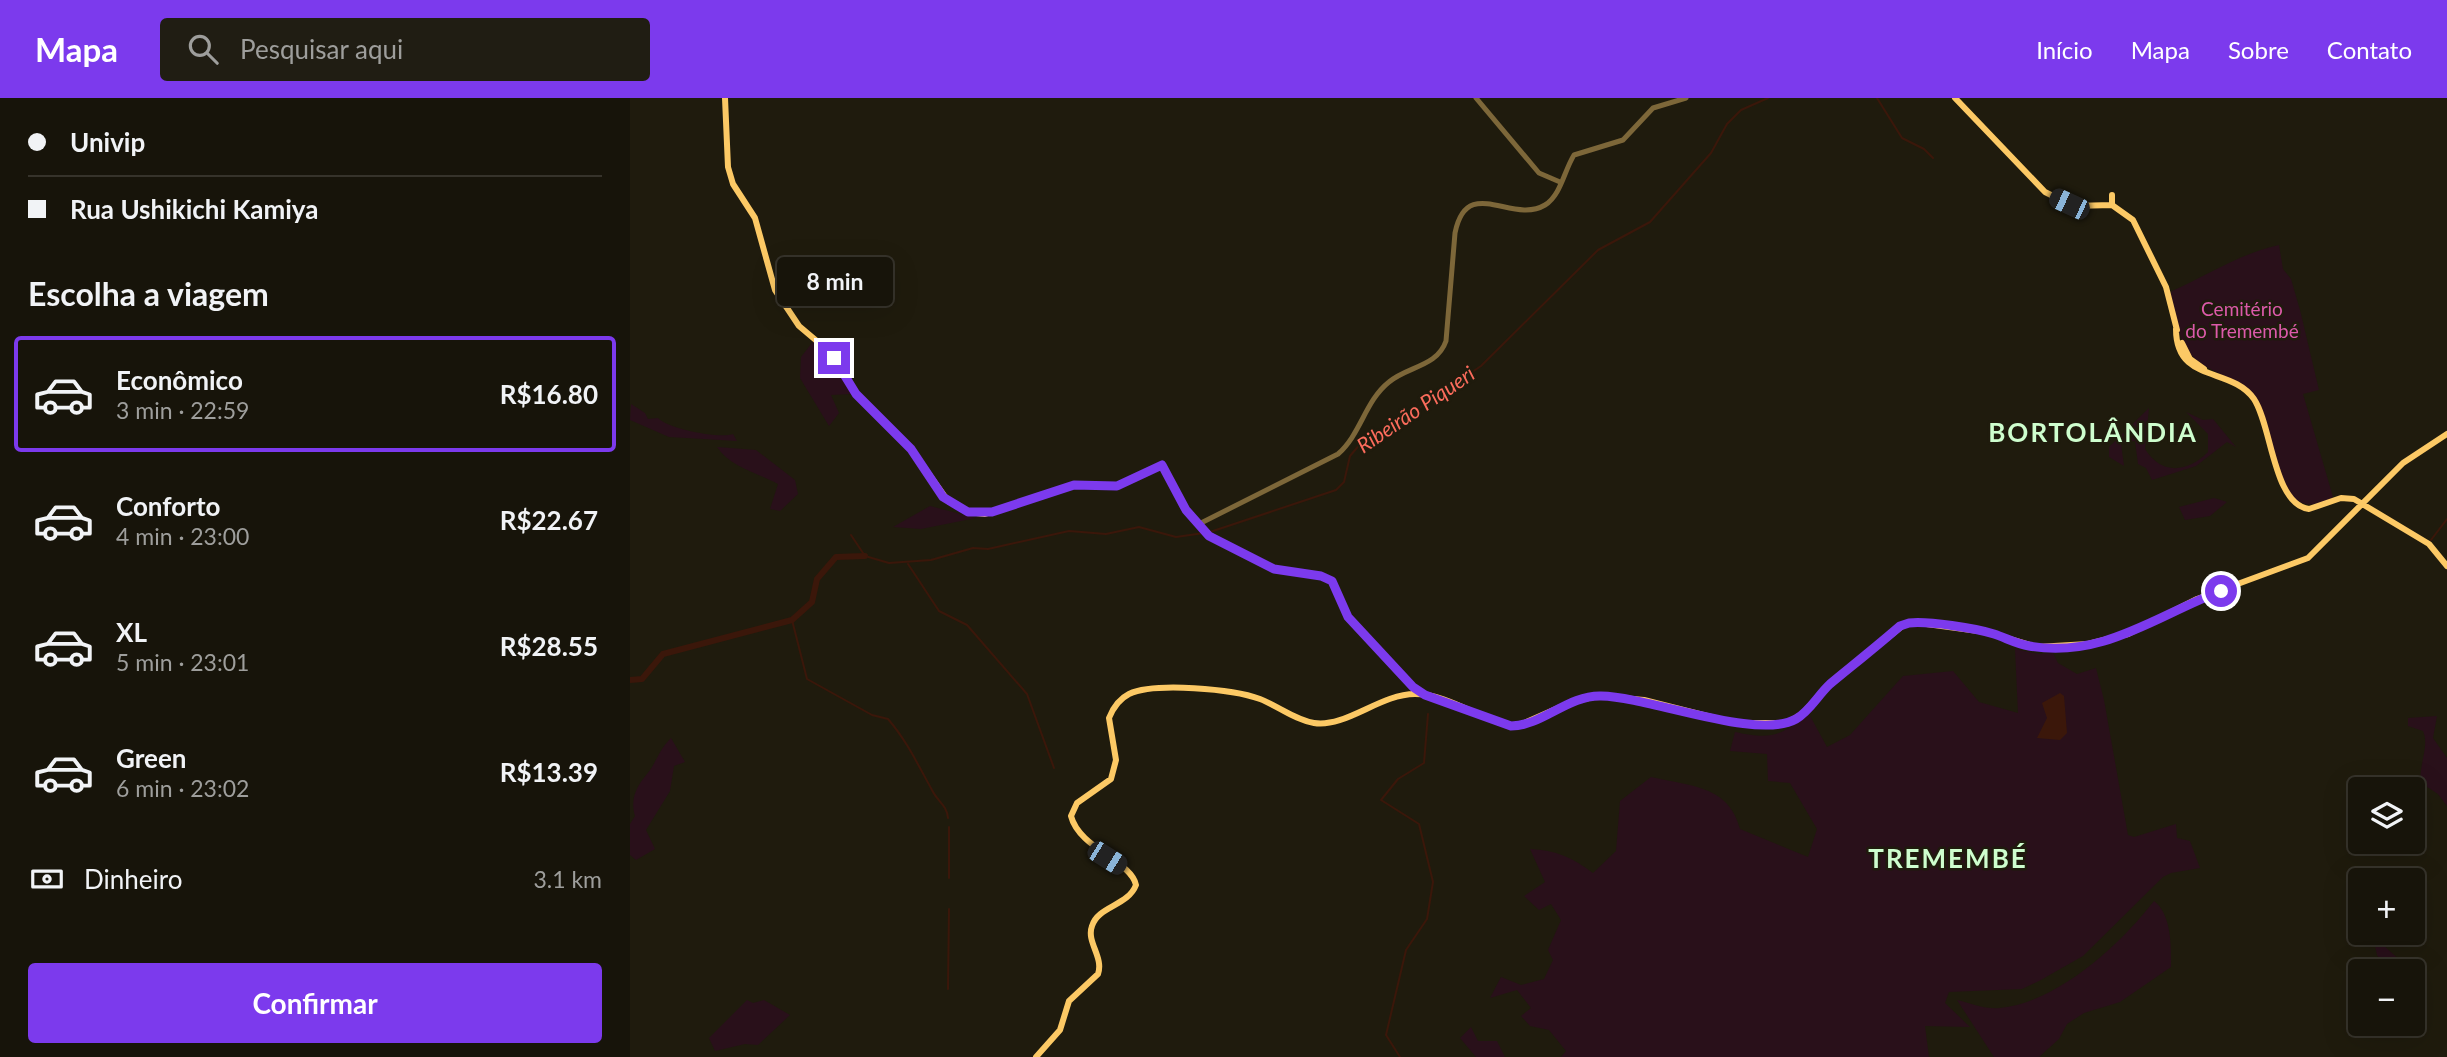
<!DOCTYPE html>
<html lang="pt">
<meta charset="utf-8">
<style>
body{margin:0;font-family:Lato,sans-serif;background:#201d13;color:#f1f3f6;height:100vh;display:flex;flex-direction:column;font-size:26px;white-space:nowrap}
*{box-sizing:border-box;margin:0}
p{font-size:23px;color:#9e9e9c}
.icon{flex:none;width:38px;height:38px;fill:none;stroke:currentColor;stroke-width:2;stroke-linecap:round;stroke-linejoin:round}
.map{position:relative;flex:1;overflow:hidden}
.details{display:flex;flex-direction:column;background:#17140a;width:630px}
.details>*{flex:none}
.hud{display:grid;align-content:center;height:154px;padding:0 28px;background:#17140a}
.controls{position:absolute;left:1718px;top:679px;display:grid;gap:14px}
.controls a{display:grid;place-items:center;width:77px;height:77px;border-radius:7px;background:#17140a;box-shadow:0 7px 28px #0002,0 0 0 2px #36332b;font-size:35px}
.end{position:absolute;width:32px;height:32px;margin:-16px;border:9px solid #7c3aed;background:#fff;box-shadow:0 0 0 4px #fff}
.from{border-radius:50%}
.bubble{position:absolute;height:49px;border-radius:7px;background:#17140a;box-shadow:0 7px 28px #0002,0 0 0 2px #36332b;font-size:23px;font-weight:700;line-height:49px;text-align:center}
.car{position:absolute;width:21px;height:42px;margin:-21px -10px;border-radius:9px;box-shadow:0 0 5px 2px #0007;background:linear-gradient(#222 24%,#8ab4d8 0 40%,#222 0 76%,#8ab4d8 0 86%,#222 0)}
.hud b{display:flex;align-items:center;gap:24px;height:66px;font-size:26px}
.hud b+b{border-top:2px solid #36332b}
.hud i{width:18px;height:18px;background:#f1f3f6}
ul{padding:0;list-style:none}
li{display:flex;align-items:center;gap:21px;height:116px;margin:0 14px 10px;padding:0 14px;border:4px solid transparent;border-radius:7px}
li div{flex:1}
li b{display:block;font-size:26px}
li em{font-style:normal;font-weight:700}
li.selected{border-color:#7c3aed}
li>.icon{width:63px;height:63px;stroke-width:1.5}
h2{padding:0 28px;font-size:32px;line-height:84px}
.pay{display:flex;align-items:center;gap:18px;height:77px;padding:0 28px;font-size:26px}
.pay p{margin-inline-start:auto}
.button{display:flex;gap:14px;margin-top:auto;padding:14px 28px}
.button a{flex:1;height:80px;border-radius:7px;background:#7c3aed;color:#fff;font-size:28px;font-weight:700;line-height:80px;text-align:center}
header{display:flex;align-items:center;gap:42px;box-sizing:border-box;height:98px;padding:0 35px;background:#7c3aed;color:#fff}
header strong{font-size:33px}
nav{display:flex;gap:38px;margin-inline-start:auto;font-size:24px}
.search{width:490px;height:63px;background:#201d13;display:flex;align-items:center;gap:18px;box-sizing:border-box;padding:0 24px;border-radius:7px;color:#9e9e9c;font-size:26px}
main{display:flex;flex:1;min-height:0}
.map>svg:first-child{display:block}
</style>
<header>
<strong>Mapa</strong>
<div class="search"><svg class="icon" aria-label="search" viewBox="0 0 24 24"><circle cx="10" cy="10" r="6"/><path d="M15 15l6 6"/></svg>Pesquisar aqui</div>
<nav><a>Início</a><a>Mapa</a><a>Sobre</a><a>Contato</a></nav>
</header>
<main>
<section class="details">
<div class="hud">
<b><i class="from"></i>Univip</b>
<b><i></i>Rua Ushikichi Kamiya</b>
</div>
<h2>Escolha a viagem</h2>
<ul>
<li class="selected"><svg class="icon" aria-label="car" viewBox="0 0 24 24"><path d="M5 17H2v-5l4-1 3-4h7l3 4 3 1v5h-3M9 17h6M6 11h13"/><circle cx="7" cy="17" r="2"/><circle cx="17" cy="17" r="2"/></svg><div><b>Econômico</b><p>3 min · 22:59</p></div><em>R$16.80</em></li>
<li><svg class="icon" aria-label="car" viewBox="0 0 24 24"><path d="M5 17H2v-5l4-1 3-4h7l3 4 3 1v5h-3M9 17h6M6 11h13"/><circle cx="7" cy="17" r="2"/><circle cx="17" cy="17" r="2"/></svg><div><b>Conforto</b><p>4 min · 23:00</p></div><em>R$22.67</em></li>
<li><svg class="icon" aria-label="car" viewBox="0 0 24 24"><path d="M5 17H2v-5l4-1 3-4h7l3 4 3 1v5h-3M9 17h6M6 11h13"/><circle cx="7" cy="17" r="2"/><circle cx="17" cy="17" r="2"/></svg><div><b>XL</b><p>5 min · 23:01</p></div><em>R$28.55</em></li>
<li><svg class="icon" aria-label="car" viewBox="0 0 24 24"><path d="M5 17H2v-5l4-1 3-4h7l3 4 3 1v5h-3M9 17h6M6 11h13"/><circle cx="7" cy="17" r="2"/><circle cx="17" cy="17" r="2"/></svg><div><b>Green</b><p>6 min · 23:02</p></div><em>R$13.39</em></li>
</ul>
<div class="pay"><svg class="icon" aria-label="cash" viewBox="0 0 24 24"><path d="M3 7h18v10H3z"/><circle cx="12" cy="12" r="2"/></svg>Dinheiro<p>3.1 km</p></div>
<div class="button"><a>Confirmar</a></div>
</section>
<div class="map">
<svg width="1817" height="959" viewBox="0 0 1817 959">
<rect width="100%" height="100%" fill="#1f1b0d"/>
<!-- green -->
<path fill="#29101a" d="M1649,147L1653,171L1661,181L1670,212L1689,292L1673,296L1703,399C1694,405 1679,410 1668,403C1646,389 1641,329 1627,304C1612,277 1575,277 1558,253C1547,238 1545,214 1540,196L1542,193C1578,177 1609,156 1649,147Z
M185,241L201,259L222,296L201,297L209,315L199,328L170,280L171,259Z
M1,306L15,315L18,321L28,320C38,331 90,341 103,336L107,343L39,339L0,322Z
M1519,310L1515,351C1531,377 1557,375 1578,354V336L1556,314L1573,322L1583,321L1606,349L1597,344L1566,368L1522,382L1516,370L1508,366L1505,343L1491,345L1494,368L1479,359V349Z
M87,349L126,352L165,382L168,396L150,413L140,411L148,386C128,375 100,369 87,349Z
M1584,400L1597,404L1580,418L1555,422L1549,409Z
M300,408L346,420L291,431L263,429Z
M1385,551L1409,556L1423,555L1428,565L1447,576L1466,570L1474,602L1498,737L1504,739L1546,726L1547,740L1560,743L1570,770L1541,775L1533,779L1453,858L1409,883L1392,891L1319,894L1315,905L1340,929L1295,928L1299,959H931L936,953L919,932L900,928L891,918L901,910L887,892L860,900L871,879L891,887L914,881L923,862L918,852L931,822L921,806L909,812L894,798L915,784L900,751C926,752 943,760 963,775L986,753L990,703L1021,679C1059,688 1099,687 1110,731L1178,759L1187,731L1160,685L1138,683L1137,656L1100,653L1105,634C1142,642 1150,638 1179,616L1197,649L1220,637L1273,578L1323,573L1349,604L1388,615Z
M1807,618L1803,640L1817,660V708L1808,696L1791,685C1788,668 1800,648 1793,633L1778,628V620Z
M41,640L55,664L44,668L40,693L16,732L25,751L6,762L0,757V726L5,718C0,701 6,689 17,676C27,664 28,653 41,640Z
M1524,803C1542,817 1541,849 1541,869L1490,904L1454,915L1437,926L1429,941L1409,959H1364L1327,902C1340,905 1357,912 1370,910C1428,904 1490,847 1524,803Z
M1743,838L1782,873H1757L1747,857Z
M117,902L123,905L134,902L160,917L128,947L115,946L85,953L79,940Z
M841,929L848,943H867L875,959H846L830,940Z"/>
<!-- water -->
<path fill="#3b170a" d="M1430,595L1434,598L1437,635L1430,642L1407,640L1417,620L1412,605Z"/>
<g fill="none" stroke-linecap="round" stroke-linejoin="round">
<!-- stream -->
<path stroke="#3b170a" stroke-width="2" d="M1247,0L1272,40L1294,51L1303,60
M580,434L706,392L714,384L720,358L731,345L767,325L851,268L968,152L1020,124L1081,55L1097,26L1111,12L1138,0
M221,437L235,458L259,465L301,462L343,450L358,451L439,433L476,436L509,429L546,439L574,435
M1801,442L1817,421
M278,466L309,513L337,527L397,596L424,670
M162,522L177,581L242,617L258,621C277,643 288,667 302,692C307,703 317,707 318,720
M319,780V729
M318,891L319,811
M770,959L756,937L776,852L797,821L803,784L789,726L751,702L768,681L794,665L798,616"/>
<!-- river -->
<path stroke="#3b170a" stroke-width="6" d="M0,582L12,581L33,556L162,522L182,504L187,481L206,459L235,458"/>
<!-- tertiary -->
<path stroke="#7d6739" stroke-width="5" d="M846,0L909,75L930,84
M567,427L708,356C731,336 735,303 759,284C778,268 807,269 816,243L825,135C837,76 882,127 915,107C931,97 934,73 944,57L993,42L1023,10L1056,0"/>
<!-- secondary -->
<path stroke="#fcc965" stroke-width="6" d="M95,0L98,69L103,86L125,120L145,192L169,228L201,255L226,296L281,351L318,403L338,414L355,416L444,387L487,388L532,367L556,412L581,439L644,471L691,478L702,483L718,519L783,589L785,596
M1325,0L1415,94L1443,108L1482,107L1503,122L1536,189L1547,232
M1482,97V107
M1546,231C1546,286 1601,268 1624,301C1642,328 1643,406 1679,411L1711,400L1724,401L1799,446L1817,468
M1552,245L1560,261L1574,271
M406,959L430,932L439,903L468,876C474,859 456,844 462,828C468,808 498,808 506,787C501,763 449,750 441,718L447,705L481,681L486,662L479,620C483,610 489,601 499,596C525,584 603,591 630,601C648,608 665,622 684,625C716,630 750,596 785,596C818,596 849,621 881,628L892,626L944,603L969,598L1014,602L1105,625H1157L1172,616L1201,585L1275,526L1289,525L1356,534L1407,549L1458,546L1498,536L1567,501L1678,460L1773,365L1817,336"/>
</g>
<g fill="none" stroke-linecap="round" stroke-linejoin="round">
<!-- route -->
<path stroke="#7c3aed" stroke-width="9" d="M204,260L226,296L281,351L313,399L338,414H362L444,387L487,388L532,367L556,412L579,438L644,471L691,478L702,483L718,519L783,589L795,597L881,628C912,628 938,597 971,598C1021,599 1127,643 1166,621C1180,613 1188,597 1200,586C1223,567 1247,548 1270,528L1279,525C1299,523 1345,530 1364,536C1376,540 1387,546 1399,548C1473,561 1527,517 1591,493"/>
</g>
<g text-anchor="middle" stroke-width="5" stroke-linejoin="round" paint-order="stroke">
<!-- park labels -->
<g font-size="19" fill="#dc5aaa" stroke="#1f1b0d">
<text x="1612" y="218">Cemitério<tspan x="1612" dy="22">do Tremembé</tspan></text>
</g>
<!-- water labels -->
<g font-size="21" font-style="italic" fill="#fc6c5c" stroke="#1f1b0d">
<text transform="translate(786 312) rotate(-34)" y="7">Ribeirão Piqueri</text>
</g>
<!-- district labels -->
<g font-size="26" font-weight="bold" letter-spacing="2" fill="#cefece" stroke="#1f1b0d">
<text x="1463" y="344">BORTOLÂNDIA</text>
<text x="1318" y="770">TREMEMBÉ</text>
</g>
</g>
</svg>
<div class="controls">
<a><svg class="icon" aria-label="layers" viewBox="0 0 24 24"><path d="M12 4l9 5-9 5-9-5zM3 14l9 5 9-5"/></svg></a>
<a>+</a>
<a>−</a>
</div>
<i class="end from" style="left:1591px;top:493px"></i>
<i class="end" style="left:204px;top:260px"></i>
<div class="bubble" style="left:147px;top:159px;width:116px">8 min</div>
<i class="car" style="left:1439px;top:106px;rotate:295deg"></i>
<i class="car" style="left:477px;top:760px;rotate:122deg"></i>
</div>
</main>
